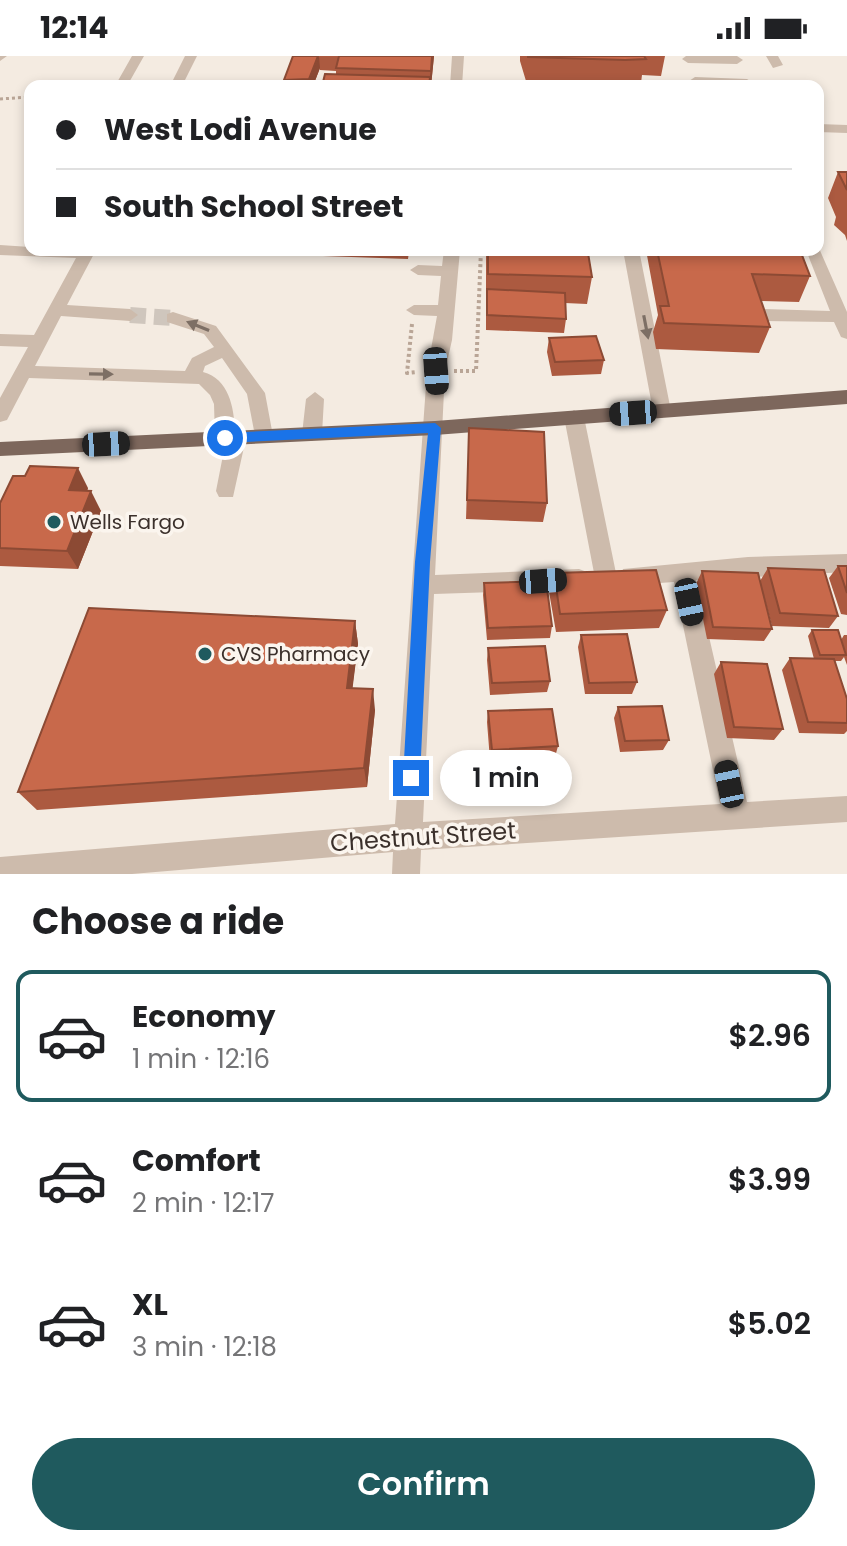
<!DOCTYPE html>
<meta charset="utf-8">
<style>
body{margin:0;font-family:Poppins,sans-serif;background:#f6f6f6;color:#202124;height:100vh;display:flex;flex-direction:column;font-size:30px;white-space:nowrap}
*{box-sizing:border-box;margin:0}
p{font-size:26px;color:#757577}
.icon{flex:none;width:44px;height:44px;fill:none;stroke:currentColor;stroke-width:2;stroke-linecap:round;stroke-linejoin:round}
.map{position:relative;height:818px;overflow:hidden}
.sheet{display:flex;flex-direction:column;background:#fff;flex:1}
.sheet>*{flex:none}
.guide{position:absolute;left:24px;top:24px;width:800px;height:176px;border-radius:16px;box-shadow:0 4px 12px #0003;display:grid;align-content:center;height:176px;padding:0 32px;background:#fff}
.end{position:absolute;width:36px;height:36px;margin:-18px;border:10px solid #1a73e8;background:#fff;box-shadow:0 0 0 4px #fff}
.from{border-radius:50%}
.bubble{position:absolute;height:56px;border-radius:28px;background:#fff;box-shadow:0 4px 12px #0003;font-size:26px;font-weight:600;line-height:56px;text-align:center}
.car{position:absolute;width:24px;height:48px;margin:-24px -12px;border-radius:10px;box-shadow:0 0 6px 2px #0007;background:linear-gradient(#222 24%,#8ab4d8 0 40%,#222 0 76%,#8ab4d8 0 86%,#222 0)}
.guide b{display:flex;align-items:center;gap:28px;height:76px;font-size:30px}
.guide b+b{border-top:2px solid #e0e0e0}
.guide i{width:20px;height:20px;background:#202124}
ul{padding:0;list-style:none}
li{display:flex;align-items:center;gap:24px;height:132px;margin:0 16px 12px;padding:0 16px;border:4px solid transparent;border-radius:16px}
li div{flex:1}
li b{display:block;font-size:30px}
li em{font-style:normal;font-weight:600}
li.selected{border-color:#1f5a5e}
li>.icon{width:72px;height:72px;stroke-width:1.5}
h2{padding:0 32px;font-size:36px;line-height:96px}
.action{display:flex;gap:16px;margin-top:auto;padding:16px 32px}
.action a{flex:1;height:92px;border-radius:48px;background:#1f5a5e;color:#fff;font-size:32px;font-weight:600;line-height:92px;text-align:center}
.status{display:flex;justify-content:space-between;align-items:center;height:56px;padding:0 40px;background:#fff;direction:ltr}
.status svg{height:22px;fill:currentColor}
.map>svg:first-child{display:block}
</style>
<div class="status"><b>12:14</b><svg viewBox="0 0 49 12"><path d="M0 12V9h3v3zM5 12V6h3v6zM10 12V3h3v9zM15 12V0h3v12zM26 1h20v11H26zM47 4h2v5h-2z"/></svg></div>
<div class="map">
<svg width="847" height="818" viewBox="0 0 847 818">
<rect width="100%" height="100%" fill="#f4ebe1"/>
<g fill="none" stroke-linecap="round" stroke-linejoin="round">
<!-- minor-tunnel -->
<path stroke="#cfc6bd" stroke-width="16" stroke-dasharray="16 8" stroke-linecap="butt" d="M130,259L173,262"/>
<!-- path-far1 -->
<path stroke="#b9a596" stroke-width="3" stroke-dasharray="3 3" stroke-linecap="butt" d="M0,43L30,41"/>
<!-- path -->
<path stroke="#b9a596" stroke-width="4" stroke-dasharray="3 3" stroke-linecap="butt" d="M412,268L407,317L416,316
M454,315H476L481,194"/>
<!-- minor -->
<path fill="#cdbbac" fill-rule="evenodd" d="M0,0H7L0,5Z
M132,0H144L127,30H115Z
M185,0H197L182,30H170Z
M452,0H464L462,30H450Z
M686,0H737L743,4L737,8L688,7L682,3Z
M766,0H778L783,9L773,12Z
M695,21L747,23L753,27L750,30L691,28L689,25Z
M818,68L847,69V77L818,76Z
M0,189L30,191V194H96L67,249L130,253L138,259L130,265L61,260L35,310L185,315L192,302L214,291L204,278L167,266V258L173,256L216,270L265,337L273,380L263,387L256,385L247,338L222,302L205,310L203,316C229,323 234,351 235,375L243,377L246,382L233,441H219L216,435L225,389L215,382L214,348L210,339L199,328L29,322L7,364L0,366V342L28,291L0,290V278L34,279L76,202L0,199Z
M818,190L847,256V283L841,281L834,266L764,265L756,259L764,253L830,255L806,194H818Z
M444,194H460L452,284L445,315L435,519L579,513L587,516L590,523L587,530L579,533L434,538L423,766L720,748L674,526L631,529L623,527L620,520L623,513L748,501L847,498V516L696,524L747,746L847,740V766L421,794L420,818H392L393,796L132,818H0V801L395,768L427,315L437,260L414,259L406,254L414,249H438L441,220L418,219L410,214L418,209L442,210Z
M623,194H639L671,355L662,362L653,355Z
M315,336L324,343L322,378L312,385L302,378L306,343Z
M574,354L584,361L617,522L614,529L606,532L598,529L595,522L564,361Z"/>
<!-- major -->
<path fill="#7d675c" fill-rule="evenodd" d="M847,334V348L435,379L0,400V386L435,365Z"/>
</g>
<!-- wall -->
<path fill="#ac5a40" d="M293,0H434L431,30L336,18V15L320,14V12L313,30H285L284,24Z
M520,0H665L661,20L642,19L641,27L621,28L526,25L520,5Z
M838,116H847V185L845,179L834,169L836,161L828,142Z
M323,194H413V196H409L408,203L323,200Z
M486,194H583L592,221L587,248L565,247L566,263L564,277L486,274Z
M646,194H800L810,220L799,246L761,245L770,271L759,297L656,293L653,276L658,259Z
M549,282L604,304L601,318L552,320L547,296Z
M469,372L547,447L543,466L466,463Z
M88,432L87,435L101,455L78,513L0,510V447Z
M838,510H847V559L841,558L829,522Z
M768,512L838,560L829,572L772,570L760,525Z
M702,515L772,573L764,585L707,583L696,528Z
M554,517L667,554L659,572L556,576L549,536Z
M484,527L552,570L550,582L487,584L483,539Z
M355,565L358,588L352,633L375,654L367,731L37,754L18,736Z
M812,574L841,584L844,579H847V609L844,601L841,605H835L847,643V675L844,678L799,677L782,614L790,602L814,603L808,580Z
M581,579L637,626L632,638H585L578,591Z
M488,592L550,625L547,636L490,639L487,604Z
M721,606L783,673L774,684L727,682L714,618Z
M618,651L669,684L663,694L620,696L614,662Z
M488,655L558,690L555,701L490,704L487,666Z"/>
<!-- shaded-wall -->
<path fill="#8c4a34" d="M319,0L320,12L313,30H310L309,23Z
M432,0H434L431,30H429Z
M78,412L88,432L80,454L69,434Z
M91,435L101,455L78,513L67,495Z
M355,565L358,588L350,653L347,632Z
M373,633L375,654L367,731L364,712Z"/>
<!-- building -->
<path fill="#c8694b" stroke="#8c4a34" stroke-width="2" d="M293,0H318L309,23L284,24Z
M339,0H432L431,15L336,12Z
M528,0H644L646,3L625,4L528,1Z
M325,18L430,21L429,30H322Z
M838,116H847V134Z
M488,194H583L584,197H588L592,221L488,218Z
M657,194H800L810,220L752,218L770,271L664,267L660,250H669Z
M487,233L565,237L566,263L487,259Z
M596,280L604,304L555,306L549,282Z
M469,372L544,376L547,447L467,444Z
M30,410L78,412L69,434L91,435L67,495L0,492V447L13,420H25Z
M838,510H847V537Z
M768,512L824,514L838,560L780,557Z
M656,514L667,554L560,558L554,517Z
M702,515L758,517L772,573L713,571Z
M546,525L552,570L488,572L484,527Z
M89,552L355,565L347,632L373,633L364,712L18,736Z
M812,574H838L846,599H820Z
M627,578L637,626L589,627L581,579Z
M545,590L550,625L492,627L488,592Z
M790,602L834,603L847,643V667L808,666Z
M721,606L767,608L783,673L734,671Z
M662,650L669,684L625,685L618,651Z
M552,653L558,690L492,694L488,655Z"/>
<!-- one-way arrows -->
<defs><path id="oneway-solid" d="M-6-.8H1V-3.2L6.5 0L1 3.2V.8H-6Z" transform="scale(2)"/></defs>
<g fill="#7d6f65">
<use href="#oneway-solid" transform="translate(198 270) rotate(-158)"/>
<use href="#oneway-solid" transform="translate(646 271) rotate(79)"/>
<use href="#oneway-solid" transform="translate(101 318) rotate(1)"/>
</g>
<!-- route -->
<path fill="#1a73e8" d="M435,367L441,372L430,506L420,722L411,730L403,722L415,506L428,377L225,387L219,382L225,377Z"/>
<!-- markers -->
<g fill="#1f5a5e" stroke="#fbf5ee" stroke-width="3">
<circle cx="54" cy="466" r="8"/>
<circle cx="205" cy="598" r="8"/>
</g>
<g text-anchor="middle" stroke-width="7" stroke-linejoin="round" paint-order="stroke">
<!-- poi labels -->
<g font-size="20" fill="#3b302b" stroke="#fbf5ee" text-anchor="start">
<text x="70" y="473">Wells Fargo</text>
<text x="221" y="605">CVS Pharmacy</text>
</g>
<!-- near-street labels -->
<g font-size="24" fill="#3b302b" stroke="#fbf5ee">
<text transform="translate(423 781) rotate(-4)" y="8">Chestnut Street</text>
</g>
</g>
</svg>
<i class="end from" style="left:225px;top:382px"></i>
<i class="end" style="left:411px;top:722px"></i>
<div class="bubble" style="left:440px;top:694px;width:132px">1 min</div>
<i class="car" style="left:436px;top:315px;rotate:176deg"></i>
<i class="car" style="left:633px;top:357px;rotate:266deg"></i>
<i class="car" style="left:106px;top:388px;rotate:87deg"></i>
<i class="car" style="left:543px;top:525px;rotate:86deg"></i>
<i class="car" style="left:689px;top:546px;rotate:168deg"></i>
<i class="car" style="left:729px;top:728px;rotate:348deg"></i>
<div class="guide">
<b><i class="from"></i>West Lodi Avenue</b>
<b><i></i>South School Street</b>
</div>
</div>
<section class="sheet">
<h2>Choose a ride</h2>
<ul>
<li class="selected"><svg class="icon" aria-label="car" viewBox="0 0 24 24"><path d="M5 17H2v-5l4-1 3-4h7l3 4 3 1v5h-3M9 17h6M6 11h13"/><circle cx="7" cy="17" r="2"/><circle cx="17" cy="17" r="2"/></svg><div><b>Economy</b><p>1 min · 12:16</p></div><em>$2.96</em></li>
<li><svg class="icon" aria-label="car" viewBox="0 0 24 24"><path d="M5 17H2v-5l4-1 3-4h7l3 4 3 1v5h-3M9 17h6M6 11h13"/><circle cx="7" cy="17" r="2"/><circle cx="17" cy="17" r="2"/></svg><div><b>Comfort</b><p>2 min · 12:17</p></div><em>$3.99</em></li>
<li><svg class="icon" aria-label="car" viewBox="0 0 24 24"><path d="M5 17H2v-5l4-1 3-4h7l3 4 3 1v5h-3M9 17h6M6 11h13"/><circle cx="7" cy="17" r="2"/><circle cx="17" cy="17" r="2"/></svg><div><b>XL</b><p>3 min · 12:18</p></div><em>$5.02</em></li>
</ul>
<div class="action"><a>Confirm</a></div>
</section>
